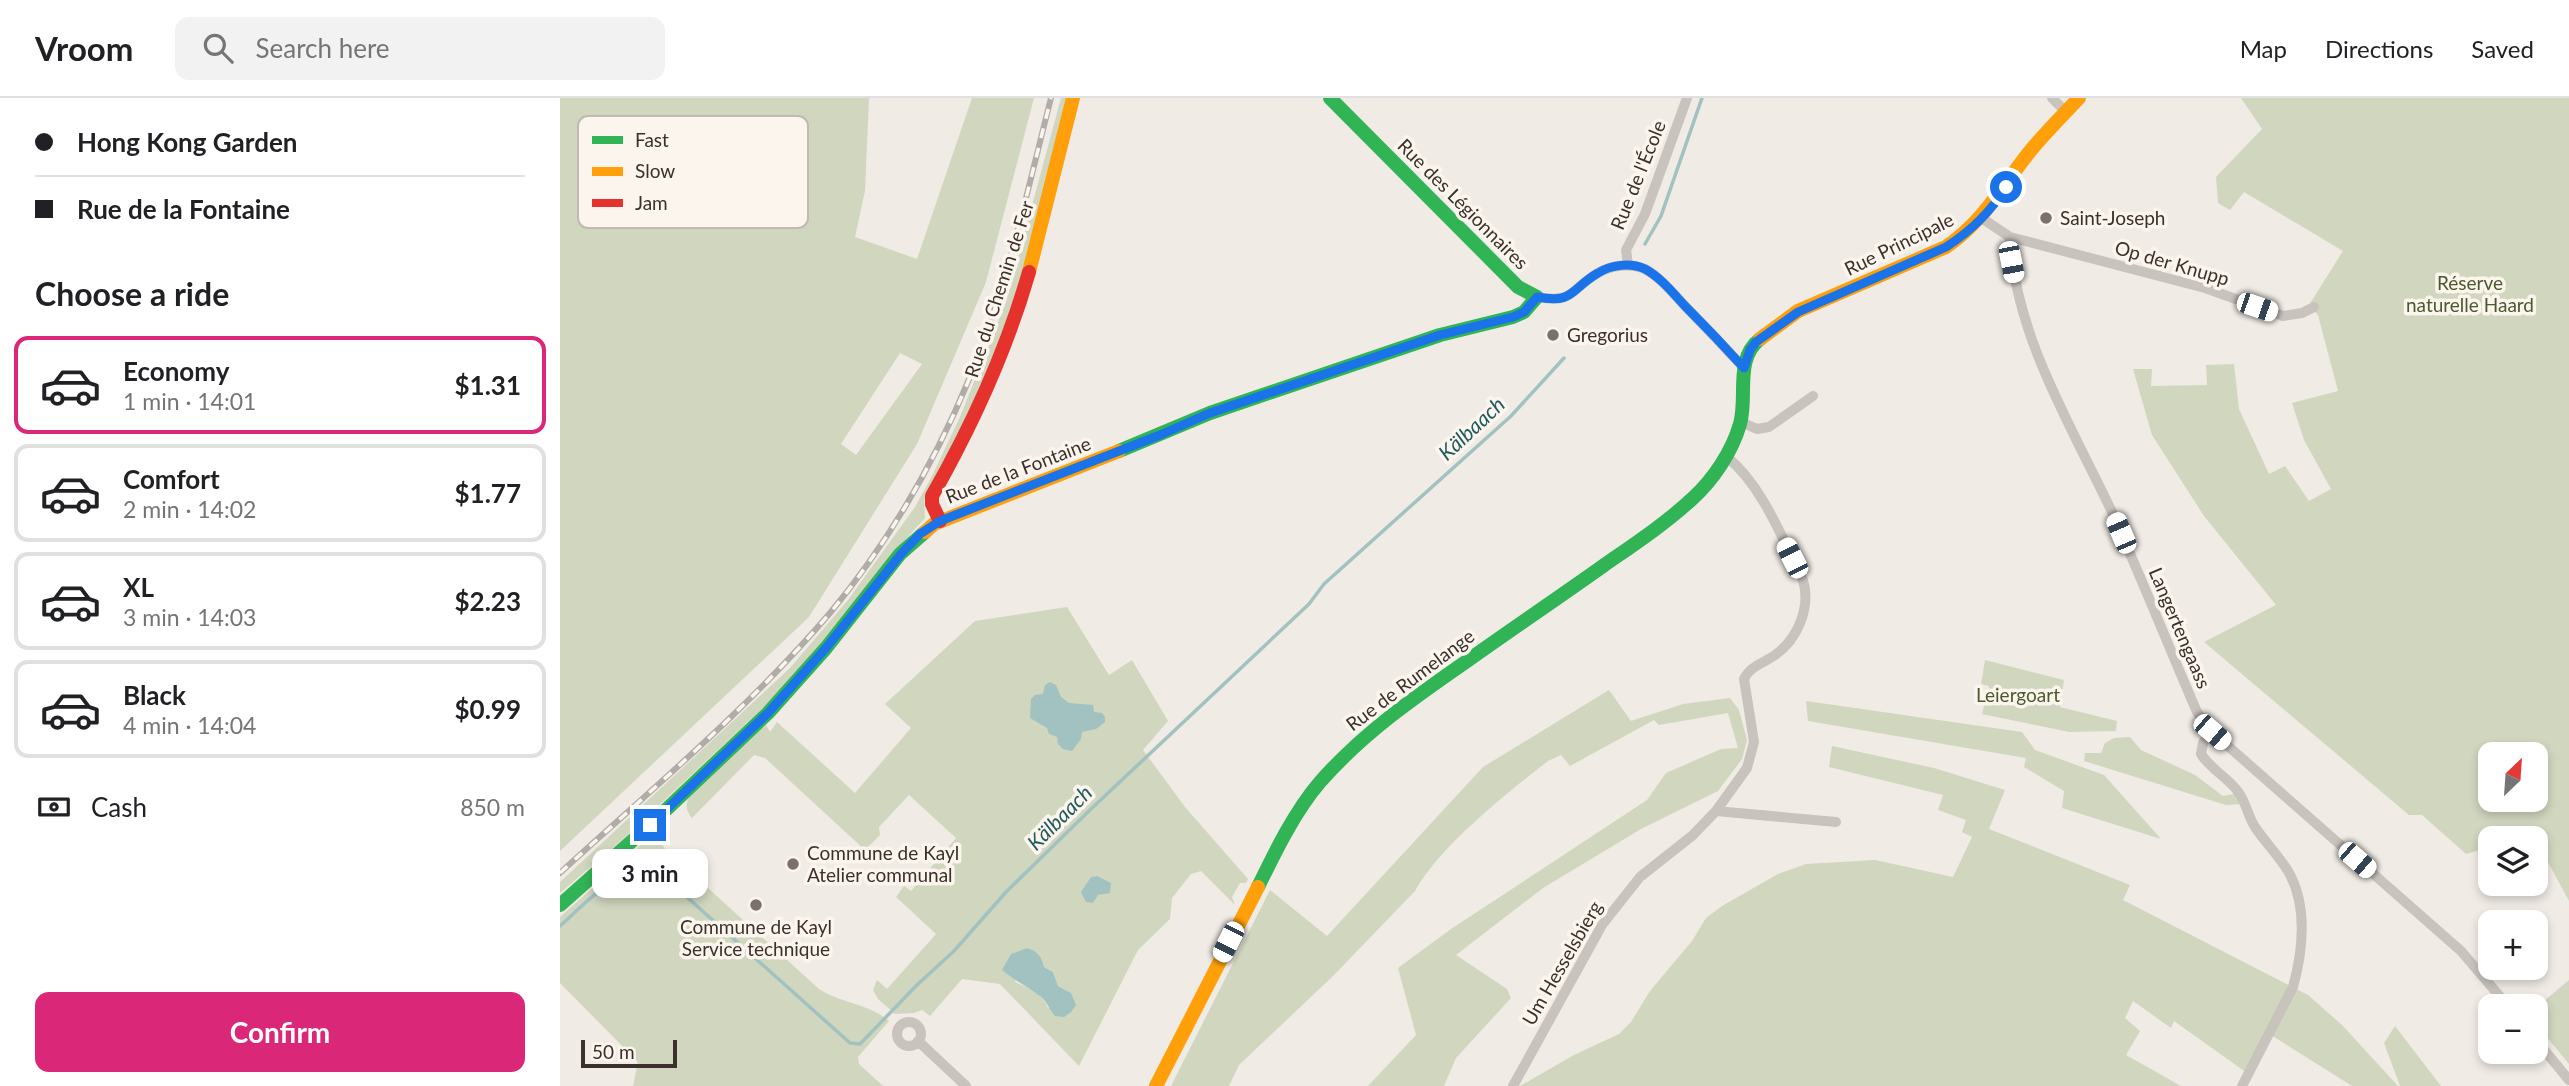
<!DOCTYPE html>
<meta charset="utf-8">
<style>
body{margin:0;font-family:Lato,sans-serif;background:#f2f2f2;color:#202124;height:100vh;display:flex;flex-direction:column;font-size:26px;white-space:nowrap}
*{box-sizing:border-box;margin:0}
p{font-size:23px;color:#757577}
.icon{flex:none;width:38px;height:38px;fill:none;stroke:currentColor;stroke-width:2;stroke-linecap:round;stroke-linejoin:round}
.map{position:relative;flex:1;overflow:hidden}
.sheet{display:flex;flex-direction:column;background:#fff;width:560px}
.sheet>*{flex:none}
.hud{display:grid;align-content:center;height:154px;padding:0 35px;background:#fff}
.needle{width:46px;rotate:25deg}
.tools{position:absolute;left:1918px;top:644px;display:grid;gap:14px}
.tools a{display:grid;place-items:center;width:70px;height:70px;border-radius:14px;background:#fff;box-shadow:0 4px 10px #0003;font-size:35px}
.scale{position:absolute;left:21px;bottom:18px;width:96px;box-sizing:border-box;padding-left:7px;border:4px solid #3b302b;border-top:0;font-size:19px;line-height:24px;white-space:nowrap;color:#3b302b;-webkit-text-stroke:5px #fbf5ee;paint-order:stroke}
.end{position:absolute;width:32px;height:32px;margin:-16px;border:9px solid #1a73e8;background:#fff;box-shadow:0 0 0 4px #fff}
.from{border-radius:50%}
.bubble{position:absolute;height:49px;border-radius:14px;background:#fff;box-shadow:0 4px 10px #0003;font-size:23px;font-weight:700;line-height:49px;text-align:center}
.car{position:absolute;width:21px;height:42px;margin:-21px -10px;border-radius:9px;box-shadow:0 0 5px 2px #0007;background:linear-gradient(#fff 24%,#345 0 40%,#fff 0 76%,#345 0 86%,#fff 0)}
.hud b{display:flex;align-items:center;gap:24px;height:66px;font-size:26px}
.hud b+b{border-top:2px solid #e0e0e0}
.hud i{width:18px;height:18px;background:#202124}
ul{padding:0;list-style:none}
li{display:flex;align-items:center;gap:21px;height:98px;margin:0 14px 10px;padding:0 21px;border:4px solid #e0e0e0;border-radius:14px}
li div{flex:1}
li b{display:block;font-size:26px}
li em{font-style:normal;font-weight:700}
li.current{border-color:#db2777}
li>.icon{width:63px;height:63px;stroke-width:1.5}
h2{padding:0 35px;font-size:32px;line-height:84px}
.pay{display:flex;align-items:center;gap:18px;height:77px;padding:0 35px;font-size:26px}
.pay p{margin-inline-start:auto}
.button{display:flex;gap:14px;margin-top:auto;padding:14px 35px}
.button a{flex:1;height:80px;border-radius:14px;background:#db2777;color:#fff;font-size:28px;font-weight:700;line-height:80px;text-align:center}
header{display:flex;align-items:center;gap:42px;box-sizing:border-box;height:98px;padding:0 35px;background:#fff;border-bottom:2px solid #e0e0e0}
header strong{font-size:33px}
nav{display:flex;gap:38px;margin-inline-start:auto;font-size:24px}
.search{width:490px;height:63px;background:#f2f2f2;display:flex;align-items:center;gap:18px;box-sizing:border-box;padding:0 24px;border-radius:14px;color:#757577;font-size:26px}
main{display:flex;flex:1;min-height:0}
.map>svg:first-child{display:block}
</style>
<header>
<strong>Vroom</strong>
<div class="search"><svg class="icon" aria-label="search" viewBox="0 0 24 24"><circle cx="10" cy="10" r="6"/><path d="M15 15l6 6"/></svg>Search here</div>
<nav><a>Map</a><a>Directions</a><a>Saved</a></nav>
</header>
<main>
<section class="sheet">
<div class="hud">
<b><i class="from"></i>Hong Kong Garden</b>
<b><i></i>Rue de la Fontaine</b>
</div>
<h2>Choose a ride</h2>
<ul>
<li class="current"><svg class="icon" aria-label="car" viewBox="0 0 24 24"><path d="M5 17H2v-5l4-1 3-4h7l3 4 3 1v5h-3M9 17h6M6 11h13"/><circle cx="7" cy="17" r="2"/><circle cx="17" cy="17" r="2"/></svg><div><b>Economy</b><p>1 min · 14:01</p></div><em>$1.31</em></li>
<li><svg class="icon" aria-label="car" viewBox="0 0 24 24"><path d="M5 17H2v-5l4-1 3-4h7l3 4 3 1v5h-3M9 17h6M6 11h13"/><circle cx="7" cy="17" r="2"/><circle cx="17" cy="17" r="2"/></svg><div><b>Comfort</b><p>2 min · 14:02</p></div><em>$1.77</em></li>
<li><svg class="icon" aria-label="car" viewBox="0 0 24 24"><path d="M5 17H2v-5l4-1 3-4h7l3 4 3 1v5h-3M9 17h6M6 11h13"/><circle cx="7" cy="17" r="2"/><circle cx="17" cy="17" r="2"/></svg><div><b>XL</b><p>3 min · 14:03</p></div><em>$2.23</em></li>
<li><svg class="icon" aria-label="car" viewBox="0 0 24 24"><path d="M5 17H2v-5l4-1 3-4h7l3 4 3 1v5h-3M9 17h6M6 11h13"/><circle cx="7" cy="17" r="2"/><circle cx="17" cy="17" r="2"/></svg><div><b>Black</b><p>4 min · 14:04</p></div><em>$0.99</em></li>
</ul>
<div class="pay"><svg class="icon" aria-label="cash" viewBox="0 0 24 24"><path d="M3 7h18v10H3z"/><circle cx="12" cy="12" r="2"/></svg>Cash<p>850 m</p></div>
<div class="button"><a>Confirm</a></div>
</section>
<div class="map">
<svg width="2009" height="988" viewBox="0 0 2009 988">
<rect width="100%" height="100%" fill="#f0ebe5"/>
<!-- green -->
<path fill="#d1d6bf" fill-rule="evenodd" d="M0,0H309L305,93L295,139L357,161L412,0H474L426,184L357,346L249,519L0,753ZM340,255L362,266L296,357L281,346Z
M501,0H509L471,148L433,267L387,365L364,402L365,420L329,460L263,547L206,607L63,741L0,795V784L230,570L288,502L355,409L371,380L400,319L446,204Z
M1681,0H2009V803L1974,738L1930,740V749L1906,756L1862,717H1849L1644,544L1716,507L1644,418L1592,337L1573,271H1592L1591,288L1647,287L1646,267L1674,266L1679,311L1709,376L1725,368L1749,403L1771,391L1744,342L1732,305L1778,293L1758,217L1749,207L1783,153L1684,94L1670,112L1658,105L1656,79L1702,31ZM1930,656H1976V702H1930Z
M507,509L549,577L572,562L608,623L583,652L625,709L688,781L686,785H680L672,799L675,807L641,773L631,776L612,800L610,821L578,852L519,968L440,886L402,881L370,918L362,912L354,915L335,916L318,901L313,892L317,882L327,891L376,836L336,799L344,788L351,793L396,740L349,697L319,729L320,737L305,752L205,660L194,657L132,720C124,711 126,705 131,695L206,627L210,634L217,624L295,695L351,630L325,606L415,523ZM467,850C477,852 482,859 484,869L493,874L498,888L511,895L488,910C483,896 468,889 455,884Z
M1425,562L1504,582L1500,609L1557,623L1556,633L1509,634L1422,616L1429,588L1421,586Z
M1049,592L1071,623L1123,606L1170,600L1179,612L1187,642L1182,661L1158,693L1081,731L983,790L896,857L947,891L951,900L896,960L884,988H808L856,937L838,870L891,831L1087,702L1106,675L1161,651L1178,650L1168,615L1099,627L1094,622L1010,668L1001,657L988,663C948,694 879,749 855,793L774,877L679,967L669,988H611L710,792L767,838L923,669Z
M1246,603L1462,634L1475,652L1544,677L1601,741L1502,710L1504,693L1464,669L1466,660L1248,623Z
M1570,639L1581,652L1635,677L1663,698L1679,695L1684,706L1666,707L1524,663L1525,655H1541L1545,645L1554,640Z
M1272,648L1374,670L1445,692L1429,731L1570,787L1563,802L1748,897L1782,927L1838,988H1792L1711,937L1687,975L1614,923L1611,930L1573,903L1565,920L1580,933L1566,957L1621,988H960L1014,957L1059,936L1071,924L1090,893L1132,843L1146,820L1162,808L1218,776L1246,766L1315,762L1393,779L1412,739L1402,734L1406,722L1378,712L1383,697L1269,669Z
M94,735L105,751L259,891C280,905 310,906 329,923L298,959L299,966L323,988H73L78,964L0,885V819Z
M2009,882V966L1976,926V910Z
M1835,928L1881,988H1840L1824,945Z"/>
<!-- water -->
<path fill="#a1c2c1" d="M490,584L496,587L501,599L509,605L533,607L534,614L542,615L545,619V624L536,631L522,634L521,641L512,653L503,651L498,646L497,639L489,636L487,630L470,620L471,601L475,597L483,596L485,587Z
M537,778L551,785L550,795L538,797L533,805L526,804L521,794L531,779Z
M467,850C477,852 482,859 484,869L493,874L498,888L511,895L516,907L511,914L504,919L495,918C490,912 487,904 481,899C469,889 455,883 442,872L451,856Z"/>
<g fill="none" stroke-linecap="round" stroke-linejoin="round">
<!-- stream -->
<path stroke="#a1c2c1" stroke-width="3.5" d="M1085,146L1101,118L1142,0
M0,828C22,809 57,768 88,775C95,776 102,780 109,783L290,945L300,946L357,887L394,853L446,794L531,711L749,506L764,486L951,318L1004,260"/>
<!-- street -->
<path stroke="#c9c3be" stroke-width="10" d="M1492,0L1506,14
M1423,121L1450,139L1645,190L1723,218L1742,215L1754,209
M1450,139C1455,237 1510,325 1551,412C1581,479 1608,547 1637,614L1652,634L1901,853L1948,908
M1068,167L1066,152L1085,116L1127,0
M977,199C1015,206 1010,191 1038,175C1051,167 1070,165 1085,171C1100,179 1113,195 1125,208C1145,228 1164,249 1184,270
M1181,324L1197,331L1209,329L1253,298
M1652,634L1643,645L1641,656C1651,672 1668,679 1679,695C1686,705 1688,718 1695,729C1705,744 1718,757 1728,773C1748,807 1743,853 1733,889L1682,988
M1156,713L1276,724
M337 936a12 12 0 1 1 24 0a12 12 0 1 1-24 0Z
M1976,942L2009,982
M358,943L406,988
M953,988L1042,827L1080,779L1133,737L1156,713L1187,670L1194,644L1184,581C1190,568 1204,565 1215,557C1238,541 1251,509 1243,482C1223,442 1202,387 1167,359"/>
<!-- fast -->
<path stroke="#30b455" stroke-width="14" d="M559,353L650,315L880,237L953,219L964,214L977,199L958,189L770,0
M698,789C715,754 735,713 760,684C803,635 855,599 907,563C952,531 998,500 1043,468C1073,447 1105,426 1132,401C1153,382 1172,354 1180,326C1188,299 1174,261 1200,241
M0,807L90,727L208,615L266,550L340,456L365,434"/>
<!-- slow -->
<path stroke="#ff9f0a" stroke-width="14" d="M469,174L513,0
M1200,241L1238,213L1386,149C1425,122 1442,88 1471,52C1486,34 1503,17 1519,0
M365,434L374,426L559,353
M596,988L698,789"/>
<!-- jam -->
<path stroke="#e5322d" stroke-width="14" d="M380,423L372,406V398C413,326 446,254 469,174"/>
<!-- rail casing -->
<g stroke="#b1aca8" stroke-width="6">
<path id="rail" d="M0,775C92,691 189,610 270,515C329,444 375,364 410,279C447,189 467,94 491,0"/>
</g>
<!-- rail -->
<use href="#rail" stroke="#fbf5ee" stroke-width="3.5" stroke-dasharray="10" stroke-linecap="butt"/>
</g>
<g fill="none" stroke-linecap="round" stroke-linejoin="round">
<!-- route -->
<path stroke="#1a73e8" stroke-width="9" d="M90,727L208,615L266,550L341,456L360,436L380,423L600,337L650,315L880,237L953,219L964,214L977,199C1015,206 1010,191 1038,175C1051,167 1070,164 1085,171C1100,179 1113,195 1125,208C1145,228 1165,249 1184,270L1190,252L1196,244L1238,214L1386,149C1411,133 1430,115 1446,89"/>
</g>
<!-- markers -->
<g fill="#7a716c" stroke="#fbf5ee" stroke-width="2.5">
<circle cx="1486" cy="120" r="7"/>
<circle cx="993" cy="237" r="7"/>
<circle cx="233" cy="766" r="7"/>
<circle cx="196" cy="807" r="7"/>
</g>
<g text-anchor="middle" stroke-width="7" stroke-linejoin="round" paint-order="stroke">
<!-- street labels -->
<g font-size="19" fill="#3b302b" stroke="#fbf5ee">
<text transform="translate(1078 77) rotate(-68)" y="7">Rue de l'École</text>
<text transform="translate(903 106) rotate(45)" y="7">Rue des Légionnaires</text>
<text transform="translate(1339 146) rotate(-26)" y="7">Rue Principale</text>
<text transform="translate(1612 165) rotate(16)" y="7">Op der Knupp</text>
<text transform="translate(439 191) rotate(-72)" y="7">Rue du Chemin de Fer</text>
<text transform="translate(458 372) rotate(-21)" y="7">Rue de la Fontaine</text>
<text transform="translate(1620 530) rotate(67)" y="7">Langertengaass</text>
<text transform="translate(850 582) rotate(-37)" y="7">Rue de Rumelange</text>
<text transform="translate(1002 865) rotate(-60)" y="7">Um Hesselsbierg</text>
</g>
<!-- poi labels -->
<g font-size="19" fill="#3b302b" stroke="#fbf5ee" text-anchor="start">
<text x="1500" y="127">Saint-Joseph</text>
<text x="1007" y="244">Gregorius</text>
<text x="247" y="762">Commune de Kayl<tspan x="247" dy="22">Atelier communal</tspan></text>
<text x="196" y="836" text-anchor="middle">Commune de Kayl<tspan x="196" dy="22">Service technique</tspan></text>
</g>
<!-- park labels -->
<g font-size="19" fill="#4a5a2e" stroke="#fbf5ee">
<text x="1910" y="192">Réserve<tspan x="1910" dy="22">naturelle Haard</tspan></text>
<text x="1458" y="604">Leiergoart</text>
</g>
<!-- water labels -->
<g font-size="21" font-style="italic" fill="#1f5a5e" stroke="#fbf5ee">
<text transform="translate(912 331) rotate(-43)" y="7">Kälbaach</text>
<text transform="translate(500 720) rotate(-45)" y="7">Kälbaach</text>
</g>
</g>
<!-- legend -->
<rect x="18" y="18" width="230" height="112" rx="10" fill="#fbf5ee" stroke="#c1bab4" stroke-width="2"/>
<rect x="32" y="38" width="31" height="8" fill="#30b455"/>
<rect x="32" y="69" width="31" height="9" fill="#ff9f0a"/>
<rect x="32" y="101" width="31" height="8" fill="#e5322d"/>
<g font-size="19" fill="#3b302b">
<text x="75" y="49">Fast</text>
<text x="75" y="80">Slow</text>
<text x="75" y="112">Jam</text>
</g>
</svg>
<div class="tools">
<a><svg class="needle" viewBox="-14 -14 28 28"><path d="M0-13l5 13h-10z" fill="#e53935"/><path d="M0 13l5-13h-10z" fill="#757577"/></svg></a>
<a><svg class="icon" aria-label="layers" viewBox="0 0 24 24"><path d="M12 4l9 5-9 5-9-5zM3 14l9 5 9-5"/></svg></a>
<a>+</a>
<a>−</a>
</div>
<div class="scale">50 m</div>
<i class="end from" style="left:1446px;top:89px"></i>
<i class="end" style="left:90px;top:727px"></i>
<div class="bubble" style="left:32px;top:751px;width:116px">3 min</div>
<i class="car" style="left:1451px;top:164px;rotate:169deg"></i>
<i class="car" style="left:1697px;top:209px;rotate:109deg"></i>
<i class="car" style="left:1561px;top:435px;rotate:337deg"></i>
<i class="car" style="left:1232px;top:460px;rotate:333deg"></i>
<i class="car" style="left:1652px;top:634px;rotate:131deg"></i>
<i class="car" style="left:1797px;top:762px;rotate:131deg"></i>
<i class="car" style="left:668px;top:844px;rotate:207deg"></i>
</div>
</main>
